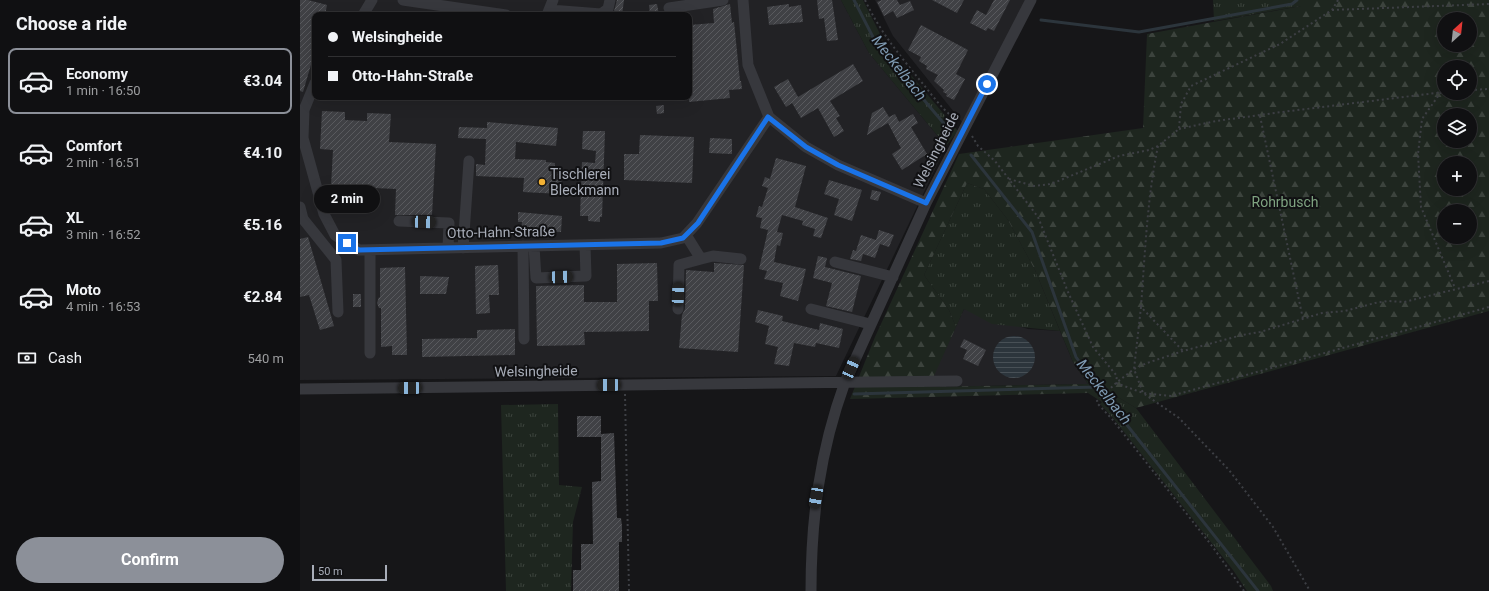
<!DOCTYPE html>
<meta charset="utf-8">
<style>
body{margin:0;font-family:Roboto,sans-serif;background:#19191b;color:#f1f3f6;height:100vh;display:flex;flex-direction:column;font-size:15px;white-space:nowrap}
*{box-sizing:border-box;margin:0}
p{font-size:13px;color:#9c9d9f}
.icon{flex:none;width:22px;height:22px;fill:none;stroke:currentColor;stroke-width:2;stroke-linecap:round;stroke-linejoin:round}
.map{position:relative;flex:1;overflow:hidden}
.drawer{display:flex;flex-direction:column;background:#101012;width:300px}
.drawer>*{flex:none}
.top-card{position:absolute;left:12px;top:12px;width:380px;height:88px;border-radius:8px;box-shadow:0 4px 16px #0002,0 0 0 1px #303032;display:grid;align-content:center;height:88px;padding:0 16px;background:#101012}
.needle{width:26px;rotate:27deg}
.tools{position:absolute;left:1137px;top:12px;display:grid;gap:8px}
.tools a{display:grid;place-items:center;width:40px;height:40px;border-radius:50%;background:#101012;box-shadow:0 4px 16px #0002,0 0 0 1px #303032;font-size:20px}
.scale{position:absolute;left:12px;bottom:10px;width:75px;box-sizing:border-box;padding-left:4px;border:2px solid #a8adb8;border-top:0;font-size:11px;line-height:14px;white-space:nowrap;color:#a8adb8;-webkit-text-stroke:3px #111113;paint-order:stroke}
.end{position:absolute;width:18px;height:18px;margin:-9px;border:5px solid #1a73e8;background:#fff;box-shadow:0 0 0 2px #fff}
.from{border-radius:50%}
.bubble{position:absolute;height:28px;border-radius:14px;background:#101012;box-shadow:0 4px 16px #0002,0 0 0 1px #303032;font-size:13px;font-weight:700;line-height:28px;text-align:center}
.car{position:absolute;width:12px;height:24px;margin:-12px -6px;border-radius:5px;box-shadow:0 0 3px 1px #0007;background:linear-gradient(#222 24%,#8ab4d8 0 40%,#222 0 76%,#8ab4d8 0 86%,#222 0)}
.top-card b{display:flex;align-items:center;gap:14px;height:38px;font-size:15px}
.top-card b+b{border-top:1px solid #303032}
.top-card i{width:10px;height:10px;background:#f1f3f6}
ul{padding:0;list-style:none}
li{display:flex;align-items:center;gap:12px;height:66px;margin:0 8px 6px;padding:0 8px;border:2px solid transparent;border-radius:8px}
li div{flex:1}
li b{display:block;font-size:15px}
li em{font-style:normal;font-weight:700}
li.on{border-color:#8c9099}
li>.icon{width:36px;height:36px;stroke-width:1.5}
h2{padding:0 16px;font-size:18px;line-height:48px}
.pay{display:flex;align-items:center;gap:10px;height:44px;padding:0 16px;font-size:15px}
.pay p{margin-inline-start:auto}
.primary-button{display:flex;gap:8px;margin-top:auto;padding:8px 16px}
.primary-button a{flex:1;height:46px;border-radius:24px;background:#8c9099;color:#fff;font-size:16px;font-weight:700;line-height:46px;text-align:center}
main{display:flex;flex:1;min-height:0}
.map>svg:first-child{display:block}
</style>
<main>
<section class="drawer">
<h2>Choose a ride</h2>
<ul>
<li class="on"><svg class="icon" aria-label="car" viewBox="0 0 24 24"><path d="M5 17H2v-5l4-1 3-4h7l3 4 3 1v5h-3M9 17h6M6 11h13"/><circle cx="7" cy="17" r="2"/><circle cx="17" cy="17" r="2"/></svg><div><b>Economy</b><p>1 min · 16:50</p></div><em>€3.04</em></li>
<li><svg class="icon" aria-label="car" viewBox="0 0 24 24"><path d="M5 17H2v-5l4-1 3-4h7l3 4 3 1v5h-3M9 17h6M6 11h13"/><circle cx="7" cy="17" r="2"/><circle cx="17" cy="17" r="2"/></svg><div><b>Comfort</b><p>2 min · 16:51</p></div><em>€4.10</em></li>
<li><svg class="icon" aria-label="car" viewBox="0 0 24 24"><path d="M5 17H2v-5l4-1 3-4h7l3 4 3 1v5h-3M9 17h6M6 11h13"/><circle cx="7" cy="17" r="2"/><circle cx="17" cy="17" r="2"/></svg><div><b>XL</b><p>3 min · 16:52</p></div><em>€5.16</em></li>
<li><svg class="icon" aria-label="car" viewBox="0 0 24 24"><path d="M5 17H2v-5l4-1 3-4h7l3 4 3 1v5h-3M9 17h6M6 11h13"/><circle cx="7" cy="17" r="2"/><circle cx="17" cy="17" r="2"/></svg><div><b>Moto</b><p>4 min · 16:53</p></div><em>€2.84</em></li>
</ul>
<div class="pay"><svg class="icon" aria-label="cash" viewBox="0 0 24 24"><path d="M3 7h18v10H3z"/><circle cx="12" cy="12" r="2"/></svg>Cash<p>540 m</p></div>
<div class="primary-button"><a>Confirm</a></div>
</section>
<div class="map">
<svg width="1189" height="591" viewBox="0 0 1189 591">
<defs>
<pattern id="grass-tufts" width="24" height="20" patternUnits="userSpaceOnUse"><rect width="24" height="20" fill="#1e261f"/><path d="M3 7l-1-3M5 7V3M7 7l1-3M15 17l-1-3M17 17v-4M19 17l1-3" fill="none" stroke="#3c433d"/></pattern>
<pattern id="forest-firs" width="22" height="20" patternUnits="userSpaceOnUse"><rect width="22" height="20" fill="#1e261f"/><path d="M5 1l3.5 6h-7zM16 11l3.5 6h-7z" fill="#3c433d"/></pattern>
<pattern id="water-rules" width="6" height="5" patternUnits="userSpaceOnUse"><rect width="6" height="5" fill="#2c353c"/><path d="M0 2.5h6" fill="none" stroke="#485056"/></pattern>
<pattern id="building-hatch" width="6" height="6" patternUnits="userSpaceOnUse"><rect width="6" height="6" fill="#404145"/><path d="M-1 1l2-2M0 6l6-6M5 7l2-2" fill="none" stroke="#595a5e"/></pattern>
</defs>
<rect width="100%" height="100%" fill="#161618"/>
<!-- built -->
<path fill="#222225" fill-rule="evenodd" d="M0,0H541L569,53L646,146L536,376L0,380ZM15,15H389V97H15Z
M575,0H726L662,122L593,36Z
M664,309L728,329L760,331L773,362L788,384L628,387Z"/>
<!-- grass -->
<path fill="url(#grass-tufts)" d="M541,0H563L585,44L658,131L646,146L569,53Z
M913,0H1001V6L914,21Z
M667,183L684,189L708,220L735,270L760,331L692,324L664,309L656,327L649,310L624,275Z
M811,393L836,408L971,586L973,591H947L933,570L813,418L800,404Z
M258,404L259,485L282,487L273,522L271,591H206L201,405Z"/>
<!-- forest -->
<path fill="url(#forest-firs)" fill-rule="evenodd" d="M1001,0H1189V311L836,408L811,393L802,402L788,393L550,399L575,337L659,154L843,128L847,34L1001,6ZM1144,19H1170V45H1144ZM1144,67H1170V93H1144ZM1144,115H1170V141H1144ZM1144,163H1170V189H1144ZM667,183L684,189L708,220L735,270L773,362L788,384L629,387L656,327L649,310L624,275ZM1144,211H1170V237H1144Z"/>
<!-- water -->
<path fill="url(#water-rules)" d="M693 357a21 21 0 1 1 42 0a21 21 0 1 1-42 0Z"/>
<g fill="none" stroke-linecap="round" stroke-linejoin="round">
<!-- stream -->
<path stroke="#2c353c" stroke-width="3" d="M554,0L576,43L651,132
M741,20L839,32L992,4L997,0
M671,155L732,232L776,357L797,387L958,591
M554,394L797,387"/>
</g>
<!-- building -->
<path fill="url(#building-hatch)" d="M0,0H8L27,5L25,15H15V51L3,92L0,91Z
M317,0H324L322,15H313Z
M517,0H532L538,40L527,41L524,18L519,19Z
M582,0H597L600,5L610,1L614,10L597,18L593,11L584,16L577,2Z
M632,0H664L657,13Z
M694,0H710L694,31L688,28L686,31L670,23L677,10L686,15Z
M357,4L359,15H350L349,5Z
M430,4L432,23L434,22L440,81H441L442,89L429,90L430,98L389,102V25L414,23L413,9Z
M489,4V7L501,5L503,22L469,25L467,7Z
M621,25L668,50L656,74L665,79L654,100L646,96L647,94L643,92L644,90L634,81L638,75L626,69L627,66L619,61L621,57L608,50Z
M553,64L563,81L530,101L540,116L536,118L544,131L534,137L518,108L501,118L492,103L486,107L474,87L488,79L498,97Z
M364,105V113L357,114L356,106Z
M583,107L589,117L595,114L599,122L613,114L618,123L611,127L627,154L602,170L592,154L601,148L588,123L567,135L572,113Z
M22,111L45,112V120L67,121V113L91,114L89,142L136,144L132,215H95L96,189L31,186L33,150L20,149Z
M187,122L258,128L256,146L216,142L215,159L246,160V162L255,163L254,172H262L261,194L223,192L224,178L176,176V164L185,165L186,139L158,138L159,127L187,128Z
M283,131H305L302,217H300V222L288,221V216H280L282,162L295,163L296,151L282,149Z
M340,135L394,137L392,183L324,180V154H339Z
M410,138L432,139V154L409,153Z
M476,158L506,166L495,207L528,218L521,238L513,236L515,229L502,225L503,221L482,215L477,232L483,233L480,246L477,245L474,262L506,269L498,301L480,296L483,283L464,279L467,271L459,269L468,230L460,228L462,218L456,217L459,206L462,207L468,188L462,186L465,177L470,179Z
M529,180L562,190L552,221L534,215L539,199L524,194Z
M572,190L581,192L578,201L570,199Z
M218,212L262,216L261,232L221,231L222,222H218Z
M579,230L594,235L589,247L580,244L575,258L563,254L561,261L550,259L553,250L556,251L561,235L576,240Z
M8,237L34,326L20,330L9,295L0,297V239Z
M518,256L527,258L525,267L561,276L552,312L526,306L532,283L513,278Z
M357,263L358,301H349V331L284,332L285,345L237,346L236,286L284,285V302H317V264Z
M414,263L444,265L438,352L379,348L382,315L385,309L386,270L414,272Z
M198,265L199,295H189L190,313L176,314L175,266Z
M105,267L107,355H92V346L81,347V308H79L77,303L79,297L80,298V268Z
M120,276L149,277L146,294H120Z
M53,294H61V307H53Z
M458,310L483,316L482,321L519,330L520,323L543,329L539,348L516,343L515,347L494,343L489,366L474,364L478,347L465,344L469,326L455,322Z
M215,329V355L122,357V339L177,338V330Z
M664,339L686,350L678,366L663,359L667,350L660,347Z
M277,416H301V434L314,433L317,518H321L322,526V542H319V591H273V570H281V544H293L292,482L301,481V437H277Z"/>
<g fill="none" stroke-linecap="round" stroke-linejoin="round">
<!-- path -->
<path stroke="#3d3f44" stroke-width="2" stroke-dasharray="2 3" stroke-linecap="butt" d="M565,0C580,32 601,57 623,84C633,96 643,111 657,120
M1032,10L1189,4
M1170,90L1189,89
M1141,92L1122,119L1118,154L1121,207L1155,288
M960,116L1003,319
M879,129L916,121L982,112L1144,92
M672,136L678,146L695,161L738,217L768,292L793,347L817,376L816,382
M858,146C847,199 845,254 841,307L883,351
M709,179L734,186L751,184L819,156L849,150L858,146L879,129L881,104L891,86L980,44L1032,10L1038,0
M841,307L834,369L843,393L879,418L929,470L973,527L1010,591
M816,383L843,393L871,396L1189,307
M325,394L329,591
M944,591L912,546L812,419L797,403V401L816,383L834,369L847,363L883,351L942,335L960,332L1022,313L1045,311L1075,303L1088,301L1104,302L1189,281"/>
<!-- minor -->
<path stroke="#37383d" stroke-width="11" d="M103,0L206,15
M443,0L448,65L469,117L506,147L538,165L626,203
M369,8L423,0
M250,10L301,14L308,9L310,0
M63,15L72,0
M247,15L253,0
M15,83L4,110L3,138L24,214L35,235L59,250L361,243L383,238L397,223L469,117
M0,207L3,219L36,260L38,312
M99,221L149,223L148,248
M223,246L224,339
M234,246L236,278L286,276L285,245
M163,248L169,161
M70,250V353
M401,259L413,256L441,259
M535,262L593,277
M378,309L379,265L401,259L386,235
M511,309L570,324
M0,389L657,381
M511,591C511,518 520,451 545,382L626,203L731,0"/>
</g>
<g fill="none" stroke-linecap="round" stroke-linejoin="round">
<!-- route -->
<path stroke="#1a73e8" stroke-width="5" d="M47,243L59,250L361,243L383,238L398,223L468,117L506,147L538,165L626,203L687,84"/>
</g>
<!-- markers -->
<circle fill="#f2b134" stroke="#111113" stroke-width="1.5" cx="242" cy="182" r="4"/>
<g text-anchor="middle" stroke-width="4" stroke-linejoin="round" paint-order="stroke">
<!-- street labels -->
<g font-size="14" fill="#a8adb8" stroke="#111113">
<text transform="translate(636 150) rotate(-63)" y="5">Welsingheide</text>
<text transform="translate(201 232) rotate(-1)" y="5">Otto-Hahn-Straße</text>
<text transform="translate(236 371) rotate(-1)" y="5">Welsingheide</text>
</g>
<!-- poi labels -->
<g font-size="14" fill="#a8adb8" stroke="#111113" text-anchor="start">
<text x="250" y="179">Tischlerei<tspan x="250" dy="16">Bleckmann</tspan></text>
</g>
<!-- park labels -->
<g font-size="14" fill="#7fa381" stroke="#111113">
<text x="985" y="207">Rohrbusch</text>
</g>
<!-- water labels -->
<g font-size="15" font-style="italic" fill="#7f9bb3" stroke="#111113">
<text transform="translate(599 68) rotate(52)" y="5">Meckelbach</text>
<text transform="translate(804 392) rotate(52)" y="5">Meckelbach</text>
</g>
</g>
</svg>
<div class="tools">
<a><svg class="needle" viewBox="-14 -14 28 28"><path d="M0-13l5 13h-10z" fill="#e53935"/><path d="M0 13l5-13h-10z" fill="#9c9d9f"/></svg></a>
<a><svg class="icon" aria-label="locate" viewBox="0 0 24 24"><circle cx="12" cy="12" r="6"/><path d="M12 2v4M12 18v4M2 12h4M18 12h4"/></svg></a>
<a><svg class="icon" aria-label="layers" viewBox="0 0 24 24"><path d="M12 4l9 5-9 5-9-5zM3 14l9 5 9-5"/></svg></a>
<a>+</a>
<a>−</a>
</div>
<div class="scale">50 m</div>
<i class="end from" style="left:687px;top:84px"></i>
<i class="end" style="left:47px;top:243px"></i>
<div class="bubble" style="left:14px;top:185px;width:66px">2 min</div>
<i class="car" style="left:124px;top:222px;rotate:92deg"></i>
<i class="car" style="left:261px;top:277px;rotate:88deg"></i>
<i class="car" style="left:378px;top:294px;rotate:2deg"></i>
<i class="car" style="left:551px;top:368px;rotate:24deg"></i>
<i class="car" style="left:309px;top:385px;rotate:269deg"></i>
<i class="car" style="left:110px;top:388px;rotate:269deg"></i>
<i class="car" style="left:516px;top:497px;rotate:190deg"></i>
<div class="top-card">
<b><i class="from"></i>Welsingheide</b>
<b><i></i>Otto-Hahn-Straße</b>
</div>
</div>
</main>
